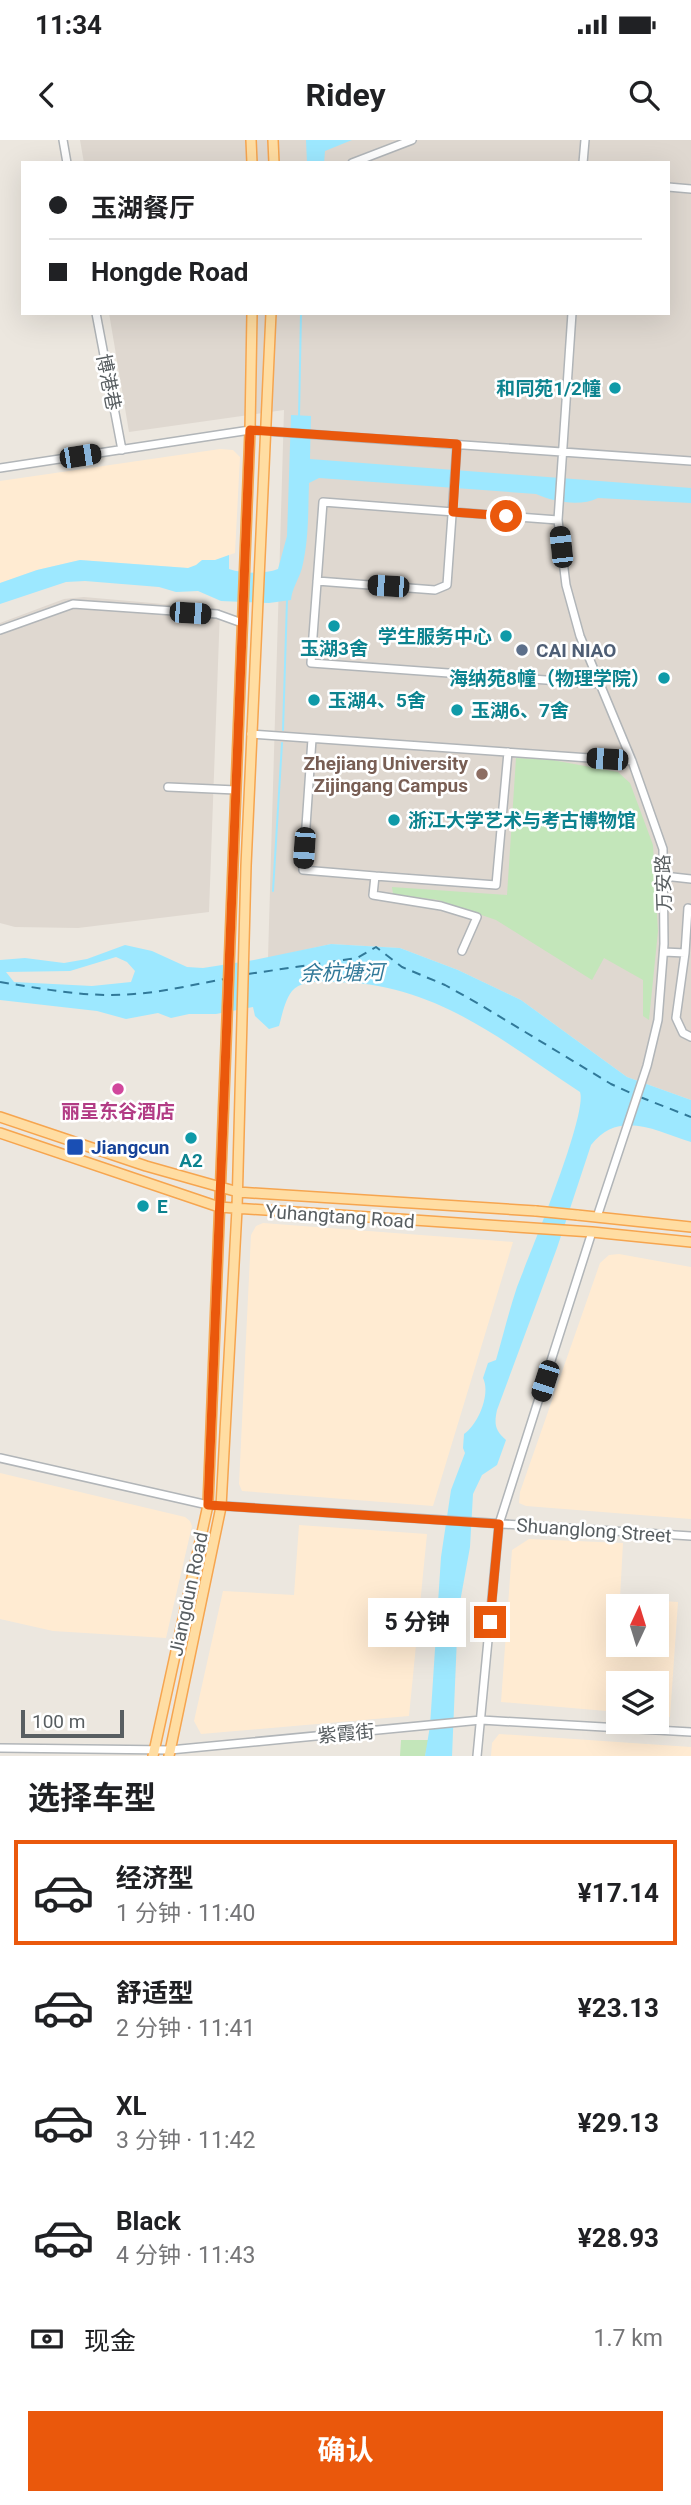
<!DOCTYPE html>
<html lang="zh">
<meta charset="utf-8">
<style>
body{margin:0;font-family:Roboto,"Noto Sans SC",sans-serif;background:#f6f6f6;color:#202124;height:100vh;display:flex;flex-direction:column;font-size:26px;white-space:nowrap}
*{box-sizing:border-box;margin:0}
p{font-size:23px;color:#757577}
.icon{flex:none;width:38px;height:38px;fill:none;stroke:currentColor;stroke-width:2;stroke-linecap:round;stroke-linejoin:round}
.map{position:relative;height:1616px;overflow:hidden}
.side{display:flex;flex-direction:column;background:#fff;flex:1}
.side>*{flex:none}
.top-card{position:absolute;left:21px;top:21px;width:649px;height:154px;border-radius:0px;box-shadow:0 7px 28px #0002;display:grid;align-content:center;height:154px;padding:0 28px;background:#fff}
.needle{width:46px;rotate:4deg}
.buttons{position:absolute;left:606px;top:1454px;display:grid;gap:14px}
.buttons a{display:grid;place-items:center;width:63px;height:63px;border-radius:0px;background:#fff;box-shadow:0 7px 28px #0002;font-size:35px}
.scale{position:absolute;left:21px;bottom:18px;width:103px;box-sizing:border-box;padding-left:7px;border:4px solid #585e61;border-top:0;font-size:19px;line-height:24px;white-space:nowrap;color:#585e61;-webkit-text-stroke:5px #fff;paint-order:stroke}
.end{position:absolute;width:32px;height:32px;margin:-16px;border:9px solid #ea580c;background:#fff;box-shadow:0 0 0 4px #fff}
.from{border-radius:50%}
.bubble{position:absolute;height:49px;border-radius:0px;background:#fff;box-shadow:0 7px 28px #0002;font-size:23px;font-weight:700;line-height:49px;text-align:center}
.car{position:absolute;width:21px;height:42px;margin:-21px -10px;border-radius:9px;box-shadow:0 0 5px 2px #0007;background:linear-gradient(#222 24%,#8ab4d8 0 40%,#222 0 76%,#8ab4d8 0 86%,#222 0)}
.top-card b{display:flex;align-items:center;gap:24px;height:66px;font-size:26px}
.top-card b+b{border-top:2px solid #e0e0e0}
.top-card i{width:18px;height:18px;background:#202124}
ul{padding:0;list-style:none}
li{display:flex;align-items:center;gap:21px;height:105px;margin:0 14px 10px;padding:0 14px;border:4px solid transparent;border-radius:0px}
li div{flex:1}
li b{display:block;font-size:26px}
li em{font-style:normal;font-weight:700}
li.selected{border-color:#ea580c}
li>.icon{width:63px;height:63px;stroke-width:1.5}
h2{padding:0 28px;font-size:32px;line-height:84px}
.pay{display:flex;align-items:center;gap:18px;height:77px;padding:0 28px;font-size:26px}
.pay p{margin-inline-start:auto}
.action{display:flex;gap:14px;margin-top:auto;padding:14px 28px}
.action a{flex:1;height:80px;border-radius:0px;background:#ea580c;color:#fff;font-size:28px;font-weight:700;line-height:80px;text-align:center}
.status{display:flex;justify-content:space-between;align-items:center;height:49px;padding:0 35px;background:#fff;direction:ltr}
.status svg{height:19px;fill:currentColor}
header{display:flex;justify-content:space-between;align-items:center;height:91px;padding:0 28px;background:#fff;font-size:32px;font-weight:700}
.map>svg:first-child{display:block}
</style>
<div class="status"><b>11:34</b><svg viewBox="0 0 49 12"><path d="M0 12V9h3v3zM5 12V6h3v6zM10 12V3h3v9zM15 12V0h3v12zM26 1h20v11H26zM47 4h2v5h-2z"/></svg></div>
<header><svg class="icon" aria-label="back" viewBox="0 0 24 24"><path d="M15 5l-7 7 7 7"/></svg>Ridey<svg class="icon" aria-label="search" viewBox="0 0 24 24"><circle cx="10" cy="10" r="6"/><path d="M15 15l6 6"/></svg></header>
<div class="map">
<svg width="691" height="1616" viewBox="0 0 691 1616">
<rect width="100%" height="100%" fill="#ece7df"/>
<!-- commercial -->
<path fill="#ffebd2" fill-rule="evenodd" d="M220,309L233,310L240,317L235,413L229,415L219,427L188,428L80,420L37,430L0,443V341Z
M263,1083L513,1102L433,1366L242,1351L239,1344L251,1095L256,1086Z
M619,1114L691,1127V1379L526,1366L519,1363L520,1352L600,1123L609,1115Z
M0,1333L185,1377L190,1381L192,1386L166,1498L53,1491L0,1479Z
M299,1385L427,1394L409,1576L201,1594L194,1581L223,1451L294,1455Z
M529,1399L623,1403L620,1458L678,1462L670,1577L656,1576V1544H618V1572L501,1562L512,1410ZM618,1466H656V1505H618Z
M499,1594L691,1607V1616H491L492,1603Z"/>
<!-- education -->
<path fill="#dfd8d0" d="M80,0H691V960L627,937L521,860L458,830L400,808L331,804L268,818L284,270L129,292L109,173H668V23H84Z
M84,457L220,469L209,772L78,788L15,787L0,783V483L64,459Z"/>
<!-- green -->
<path fill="#c3e6ba" d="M516,618L552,620L618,632L630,643L653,705L658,791L649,880L643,876V840L604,818L592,840L496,780L438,760L393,754L392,747L507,755Z
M401,1600H429L425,1616H400Z"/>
<!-- water -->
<path fill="#9de8ff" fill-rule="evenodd" d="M306,0H352L325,11L324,23H307Z
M291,275L311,276L310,319L691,348V363L598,358C580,367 554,362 536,354L319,338L309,343C308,371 309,400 302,428C299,439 292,448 291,460L269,463L221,461L198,451L176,452L159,447L85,441L66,442L0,464V443L37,430L80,420L188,428L196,425L202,420H215L229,415V429C244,434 265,434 278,429L287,396Z
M331,804L400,808L458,830L521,860L627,937L691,960V1002C656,991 619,969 591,1005L557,1108L497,1270C494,1284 495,1291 506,1300L497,1325L482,1335L473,1354L470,1407L458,1473L452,1616H425L430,1586L441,1417L451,1350L465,1313L463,1308L464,1294C478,1285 491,1254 483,1238L488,1223L496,1220C503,1196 509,1171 517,1147C529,1116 588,974 580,952C500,899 433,842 333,842C320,842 302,840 292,851C285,860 282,875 279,886L269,889L255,876L253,867L216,874H189L171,878L158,873L126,879L97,871L0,860V820L25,818L64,823L87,819L125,805L152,811L187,827L203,828L254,820ZM116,817L127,822L135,831L131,842L92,846L14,842L6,832L70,831Z"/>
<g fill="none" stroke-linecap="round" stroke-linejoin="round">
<!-- stream -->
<path stroke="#9de8ff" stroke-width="2" d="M299,277L301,173
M283,590L287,460
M273,751L282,603"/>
<!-- ferry -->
<path stroke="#317999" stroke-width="2" stroke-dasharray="9 7" stroke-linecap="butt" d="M248,834L357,818L376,807L402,827L445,845L479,864L611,944L635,955
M0,842C44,849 90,858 134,854C165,852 195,844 225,839
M640,957L691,977"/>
<!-- minor casing -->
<g stroke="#b1b5b8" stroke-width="10">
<path id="minor" d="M63,0L67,23
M352,23L412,0
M583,23L585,0
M668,47L691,49
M96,173L122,310
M572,173L558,380L566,445L580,496L632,621L663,709L664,804L658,880L647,926L597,1077
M0,328L250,290L691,321
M558,380L323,362L311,523L601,544
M317,441L435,450L447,445L457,305
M0,490L73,464L217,474L242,483
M251,594L632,621
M312,599L303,730L375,736L373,755L441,766L477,777L462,811
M168,647L236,650
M375,736L496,745L508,612
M664,736L691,739
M691,769L688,768L685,813L676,878L683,893L691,897
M664,812L685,813
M0,1318L208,1365L691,1396
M0,1608L170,1610L481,1580L691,1592
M477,1616L499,1384L592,1092"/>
</g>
<!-- major casing -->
<g stroke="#f6a54f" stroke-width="12">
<path id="major" d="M251,0L252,23
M273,0L274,23
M0,977L146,1026L238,1052L536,1071
M0,993L219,1067L592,1092L691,1102
M577,1075L691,1087
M153,1616L208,1365L250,290L252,173
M169,1616L221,1367L237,1069L246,726L271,173"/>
</g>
<!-- minor -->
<use href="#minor" stroke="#fff" stroke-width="7"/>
<!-- major -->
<use href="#major" stroke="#ffdda2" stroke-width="9"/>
<!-- major-bridge casing -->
<g stroke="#f6a54f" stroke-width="12" stroke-linecap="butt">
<path id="major-bridge" d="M536,1071L577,1075"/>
</g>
<!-- major-bridge -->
<use href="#major-bridge" stroke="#ffdda2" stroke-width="9"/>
</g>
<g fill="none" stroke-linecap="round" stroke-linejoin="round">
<!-- route -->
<path stroke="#ea580c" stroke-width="9" d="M490,1482L499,1384L208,1365L250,290L457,304L453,372L506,376"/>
</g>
<!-- markers -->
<g fill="#0f9aa8" stroke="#fff" stroke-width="2.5">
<circle cx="615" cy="248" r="7"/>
<circle cx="334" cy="486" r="7"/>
<circle cx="506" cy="496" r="7"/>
<circle cx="664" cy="538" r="7"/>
<circle cx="314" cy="560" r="7"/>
<circle cx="457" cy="570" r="7"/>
<circle cx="394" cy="680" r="7"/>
<circle cx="191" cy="998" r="7"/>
<circle cx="143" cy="1066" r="7"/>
</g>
<circle fill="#5c6f8a" stroke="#fff" stroke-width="2.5" cx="522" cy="510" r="7"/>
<circle fill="#8d6e63" stroke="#fff" stroke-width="2.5" cx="482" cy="634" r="7"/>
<circle fill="#d1479c" stroke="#fff" stroke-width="2.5" cx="118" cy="949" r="7"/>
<rect fill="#1a4fb4" stroke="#fff" stroke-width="2.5" x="66" y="998" width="18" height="18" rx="3.5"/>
<g text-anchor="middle" stroke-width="5" stroke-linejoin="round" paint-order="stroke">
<!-- street labels -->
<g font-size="19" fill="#585e61" stroke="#fff">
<text transform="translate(109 242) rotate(79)" y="7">博港巷</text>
<text transform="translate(663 743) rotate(-92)" y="7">万安路</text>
<text transform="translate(340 1076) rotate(4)" y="7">Yuhangtang Road</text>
<text transform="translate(594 1390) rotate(4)" y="7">Shuanglong Street</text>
<text transform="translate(188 1454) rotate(-78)" y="7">Jiangdun Road</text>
<text transform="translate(346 1593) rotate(-5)" y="7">紫霞街</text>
</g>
<!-- culture labels -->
<g font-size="19" font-weight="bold" fill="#0d838f" stroke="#fff" text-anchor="start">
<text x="601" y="255" text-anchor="end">和同苑1/2幢</text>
<text x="492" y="503" text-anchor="end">学生服务中心</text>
<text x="334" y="515" text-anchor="middle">玉湖3舍</text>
<text x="650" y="545" text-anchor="end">海纳苑8幢（物理学院）</text>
<text x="328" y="567">玉湖4、5舍</text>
<text x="471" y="577">玉湖6、7舍</text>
<text x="408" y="687">浙江大学艺术与考古博物馆</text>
<text x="191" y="1027" text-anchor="middle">A2</text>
<text x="157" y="1073">E</text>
</g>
<!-- service labels -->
<g font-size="19" font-weight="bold" fill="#4e5e75" stroke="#fff" text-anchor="start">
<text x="536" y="517">CAI NIAO</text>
</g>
<!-- education labels -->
<g font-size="19" font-weight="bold" fill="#785e54" stroke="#fff" text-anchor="end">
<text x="468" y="630">Zhejiang University<tspan x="468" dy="22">Zijingang Campus</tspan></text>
</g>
<!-- hotel labels -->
<g font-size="19" font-weight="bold" fill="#b23c85" stroke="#fff">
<text x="118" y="978">丽呈东谷酒店</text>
</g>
<!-- transit labels -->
<g font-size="19" font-weight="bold" fill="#164399" stroke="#fff" text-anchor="start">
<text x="91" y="1014">Jiangcun</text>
</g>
<!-- water labels -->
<g font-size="21" font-style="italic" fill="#317999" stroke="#fff">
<text transform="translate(342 833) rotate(-1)" y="7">余杭塘河</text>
</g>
</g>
</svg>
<div class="buttons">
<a><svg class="needle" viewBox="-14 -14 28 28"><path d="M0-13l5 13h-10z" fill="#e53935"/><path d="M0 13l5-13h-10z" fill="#757577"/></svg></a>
<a><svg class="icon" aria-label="layers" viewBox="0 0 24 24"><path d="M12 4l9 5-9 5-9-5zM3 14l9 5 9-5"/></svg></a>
</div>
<div class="scale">100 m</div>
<i class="end from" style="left:506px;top:376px"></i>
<i class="end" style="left:490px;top:1482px"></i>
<div class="bubble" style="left:368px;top:1458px;width:98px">5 分钟</div>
<i class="car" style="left:80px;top:316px;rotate:81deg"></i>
<i class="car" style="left:561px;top:407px;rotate:354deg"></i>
<i class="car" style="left:388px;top:446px;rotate:274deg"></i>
<i class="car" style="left:190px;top:473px;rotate:94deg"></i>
<i class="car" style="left:607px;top:619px;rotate:274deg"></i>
<i class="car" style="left:304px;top:708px;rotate:184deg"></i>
<i class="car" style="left:545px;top:1241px;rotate:198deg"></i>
<div class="top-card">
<b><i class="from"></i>玉湖餐厅</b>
<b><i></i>Hongde Road</b>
</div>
</div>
<section class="side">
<h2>选择车型</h2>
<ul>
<li class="selected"><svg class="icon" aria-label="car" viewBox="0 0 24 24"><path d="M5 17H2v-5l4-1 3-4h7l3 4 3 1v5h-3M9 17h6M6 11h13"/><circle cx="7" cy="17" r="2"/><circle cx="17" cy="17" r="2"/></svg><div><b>经济型</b><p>1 分钟 · 11:40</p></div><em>¥17.14</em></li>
<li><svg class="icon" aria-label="car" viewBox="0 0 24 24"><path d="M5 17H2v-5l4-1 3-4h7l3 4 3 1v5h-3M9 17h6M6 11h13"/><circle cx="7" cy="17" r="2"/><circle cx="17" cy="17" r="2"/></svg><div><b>舒适型</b><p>2 分钟 · 11:41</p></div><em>¥23.13</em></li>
<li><svg class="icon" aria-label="car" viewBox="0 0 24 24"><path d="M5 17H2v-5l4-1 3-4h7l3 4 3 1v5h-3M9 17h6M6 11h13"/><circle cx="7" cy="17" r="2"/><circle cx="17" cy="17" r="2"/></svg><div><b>XL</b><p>3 分钟 · 11:42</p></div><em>¥29.13</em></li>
<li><svg class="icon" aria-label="car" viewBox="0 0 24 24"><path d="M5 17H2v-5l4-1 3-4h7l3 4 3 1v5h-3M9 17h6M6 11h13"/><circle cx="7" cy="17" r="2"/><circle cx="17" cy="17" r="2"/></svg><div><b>Black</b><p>4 分钟 · 11:43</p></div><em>¥28.93</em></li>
</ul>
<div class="pay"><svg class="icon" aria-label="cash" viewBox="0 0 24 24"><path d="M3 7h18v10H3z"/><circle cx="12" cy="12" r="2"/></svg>现金<p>1.7 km</p></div>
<div class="action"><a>确认</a></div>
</section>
